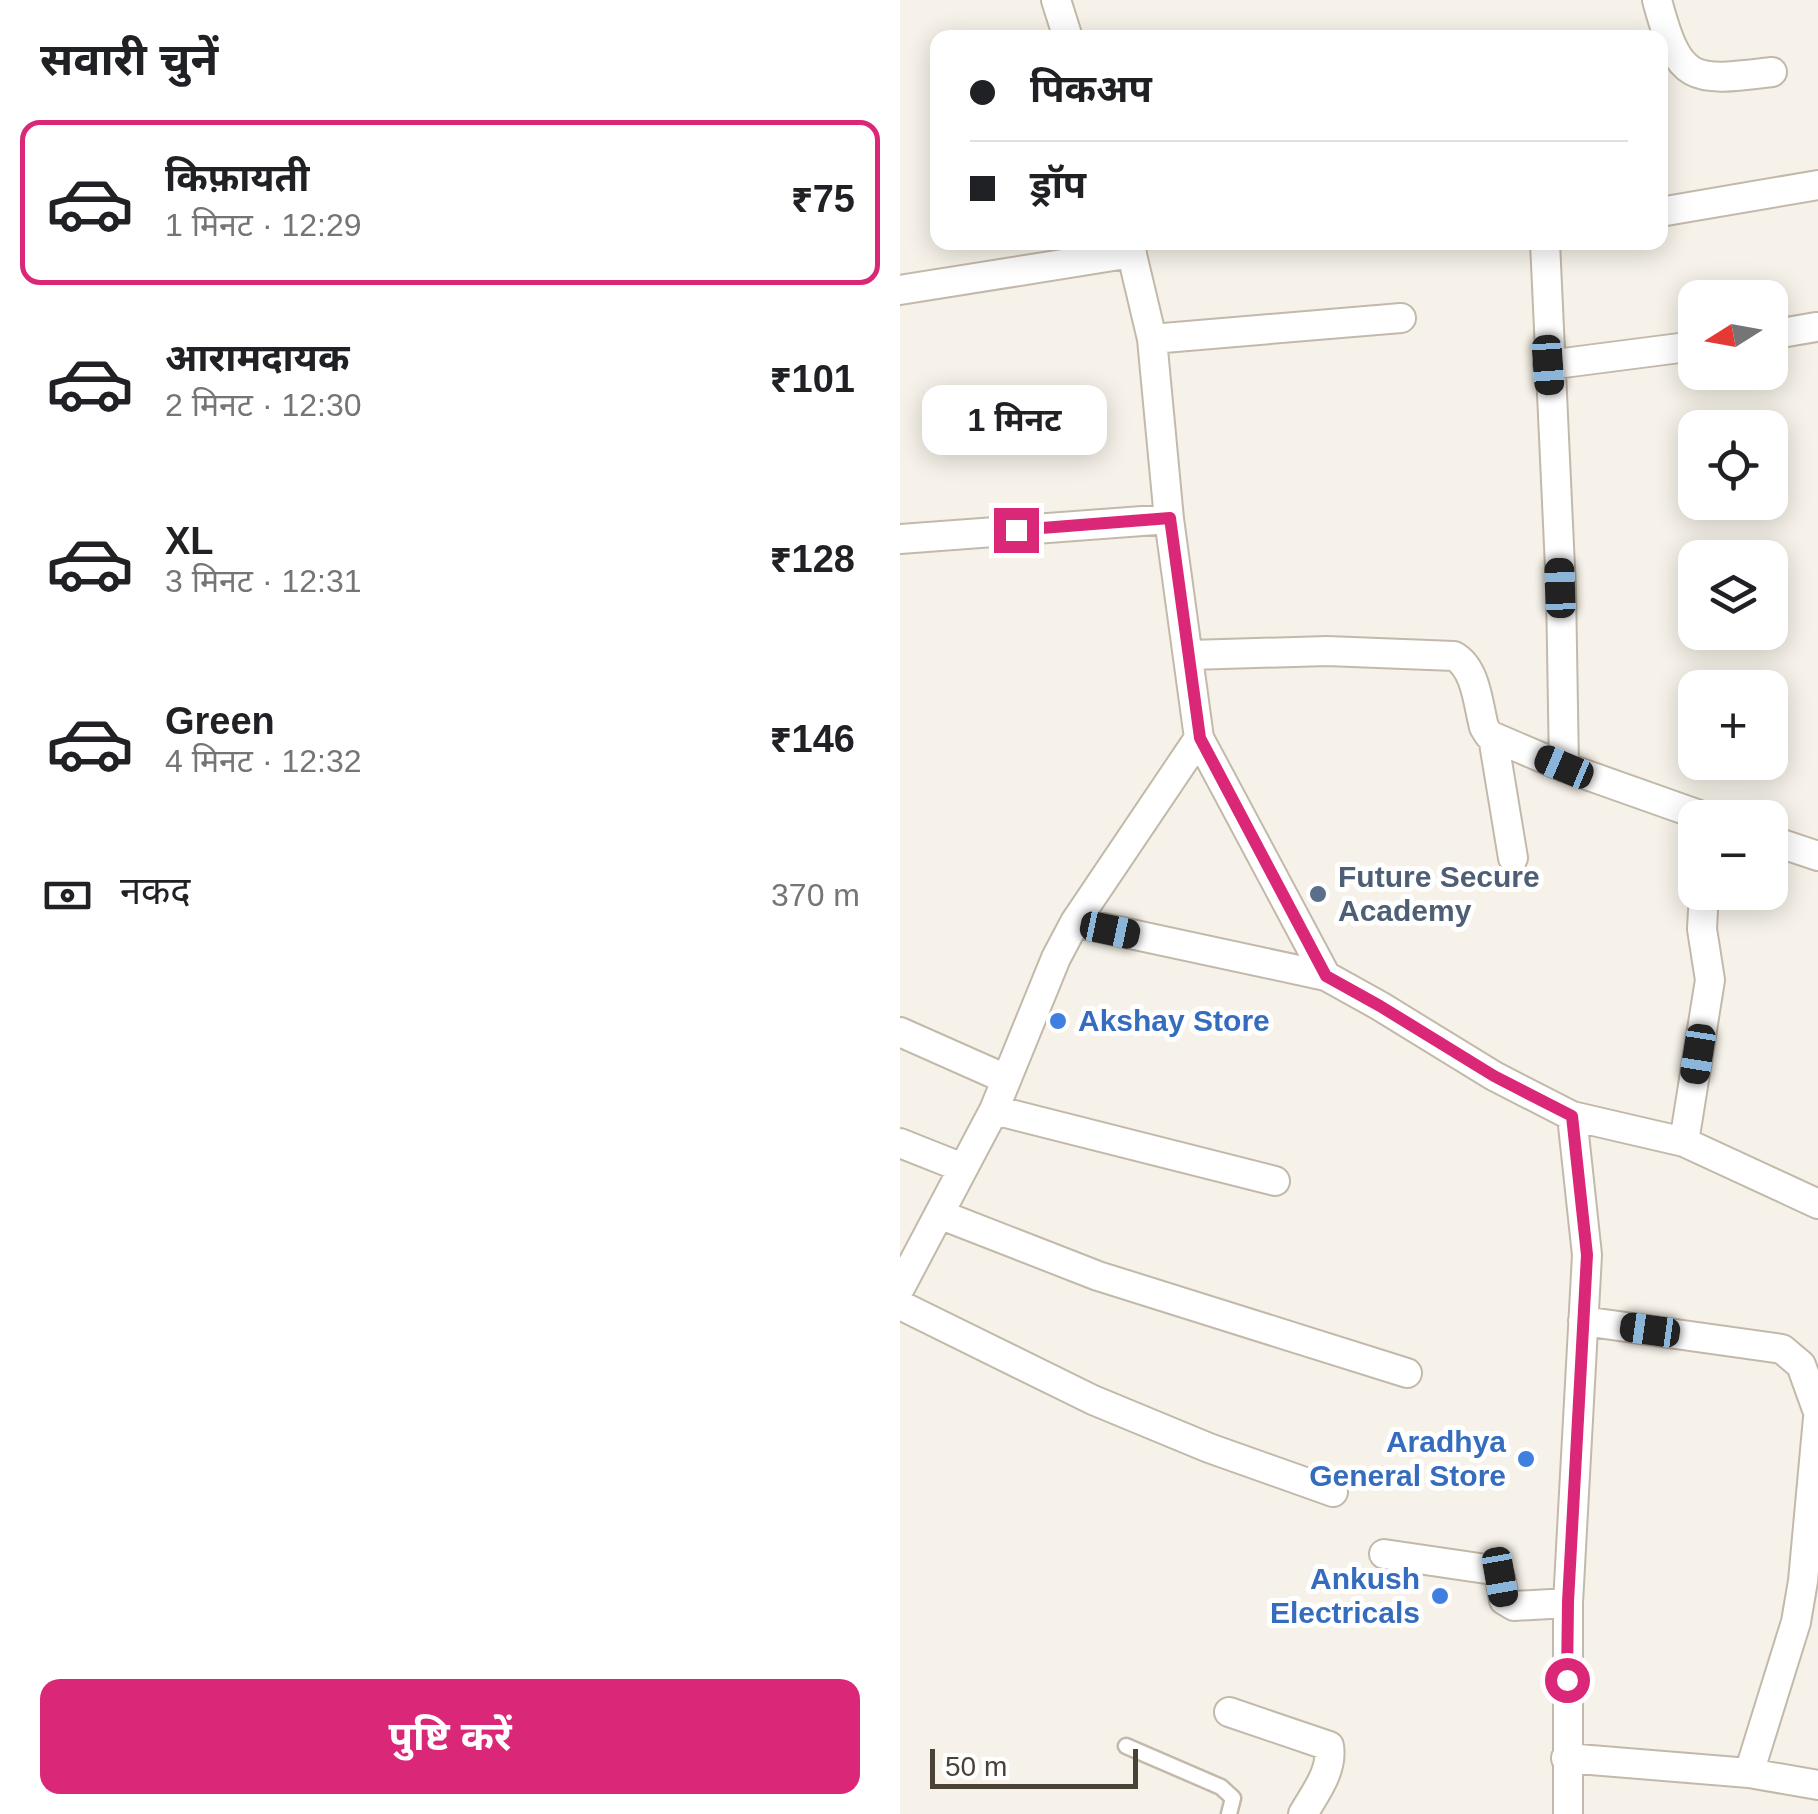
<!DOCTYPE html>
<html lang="hi">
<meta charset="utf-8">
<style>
body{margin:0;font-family:Arial,"Noto Sans Devanagari",sans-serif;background:#f6f6f6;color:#202124;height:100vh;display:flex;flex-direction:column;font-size:38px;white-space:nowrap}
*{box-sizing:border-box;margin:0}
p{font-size:32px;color:#757577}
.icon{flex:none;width:55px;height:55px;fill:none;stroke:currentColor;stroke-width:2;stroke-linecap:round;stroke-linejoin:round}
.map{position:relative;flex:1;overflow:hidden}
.side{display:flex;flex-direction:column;background:#fff;width:900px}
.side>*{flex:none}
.guide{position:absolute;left:30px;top:30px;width:738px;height:220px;border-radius:20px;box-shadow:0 5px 25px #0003;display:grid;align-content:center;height:220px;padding:0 40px;background:#fff}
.needle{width:65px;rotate:259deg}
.fabs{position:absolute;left:778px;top:280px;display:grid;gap:20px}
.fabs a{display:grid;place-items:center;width:110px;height:110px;border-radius:20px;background:#fff;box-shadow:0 5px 25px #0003;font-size:50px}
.scale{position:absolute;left:30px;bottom:25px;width:208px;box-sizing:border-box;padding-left:10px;border:5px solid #4b4236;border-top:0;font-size:28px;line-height:35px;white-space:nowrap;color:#4b4236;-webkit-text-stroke:8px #fff;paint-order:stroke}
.end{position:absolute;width:45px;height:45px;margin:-22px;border:12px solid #db2777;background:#fff;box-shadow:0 0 0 5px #fff}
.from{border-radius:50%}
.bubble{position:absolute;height:70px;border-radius:20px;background:#fff;box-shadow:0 5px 25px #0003;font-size:32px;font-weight:700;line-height:70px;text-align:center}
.car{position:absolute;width:30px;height:60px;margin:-30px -15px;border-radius:12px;box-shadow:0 0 8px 2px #0007;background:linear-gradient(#222 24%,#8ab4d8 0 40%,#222 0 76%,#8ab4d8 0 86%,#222 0)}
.guide b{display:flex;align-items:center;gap:35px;height:95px;font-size:38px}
.guide b+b{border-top:2px solid #e0e0e0}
.guide i{width:25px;height:25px;background:#202124}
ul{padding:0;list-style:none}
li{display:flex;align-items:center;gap:30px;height:165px;margin:0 20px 15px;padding:0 20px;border:5px solid transparent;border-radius:20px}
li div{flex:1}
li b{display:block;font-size:38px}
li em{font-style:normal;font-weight:700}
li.current{border-color:#db2777}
li>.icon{width:90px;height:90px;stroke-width:1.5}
h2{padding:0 40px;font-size:45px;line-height:120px}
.pay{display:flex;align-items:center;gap:25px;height:110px;padding:0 40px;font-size:38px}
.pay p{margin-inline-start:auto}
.primary-button{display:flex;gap:20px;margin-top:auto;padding:20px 40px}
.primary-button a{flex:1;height:115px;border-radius:20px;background:#db2777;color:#fff;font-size:40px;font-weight:700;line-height:115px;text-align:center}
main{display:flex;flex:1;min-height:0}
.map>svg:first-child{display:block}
</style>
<main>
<section class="side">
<h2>सवारी चुनें</h2>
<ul>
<li class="current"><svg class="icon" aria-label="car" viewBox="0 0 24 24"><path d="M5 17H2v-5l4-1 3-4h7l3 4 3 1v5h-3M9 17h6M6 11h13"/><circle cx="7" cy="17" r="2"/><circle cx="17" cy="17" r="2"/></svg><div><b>किफ़ायती</b><p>1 मिनट · 12:29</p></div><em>₹75</em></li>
<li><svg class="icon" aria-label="car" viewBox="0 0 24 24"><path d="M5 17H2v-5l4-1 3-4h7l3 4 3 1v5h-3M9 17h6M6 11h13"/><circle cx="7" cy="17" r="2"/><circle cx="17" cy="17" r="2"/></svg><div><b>आरामदायक</b><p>2 मिनट · 12:30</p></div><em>₹101</em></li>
<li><svg class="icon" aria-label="car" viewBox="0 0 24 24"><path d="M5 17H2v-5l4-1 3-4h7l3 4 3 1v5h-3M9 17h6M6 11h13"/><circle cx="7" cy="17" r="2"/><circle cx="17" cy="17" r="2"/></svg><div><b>XL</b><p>3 मिनट · 12:31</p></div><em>₹128</em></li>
<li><svg class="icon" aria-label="car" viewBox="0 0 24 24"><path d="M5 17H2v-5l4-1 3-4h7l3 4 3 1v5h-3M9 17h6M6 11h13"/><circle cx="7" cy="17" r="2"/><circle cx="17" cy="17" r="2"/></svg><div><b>Green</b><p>4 मिनट · 12:32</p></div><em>₹146</em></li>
</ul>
<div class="pay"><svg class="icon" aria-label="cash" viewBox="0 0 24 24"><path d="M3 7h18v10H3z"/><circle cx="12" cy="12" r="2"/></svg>नकद<p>370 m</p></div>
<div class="primary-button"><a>पुष्टि करें</a></div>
</section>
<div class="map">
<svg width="918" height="1814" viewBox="0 0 918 1814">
<rect width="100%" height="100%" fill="#f6f2e9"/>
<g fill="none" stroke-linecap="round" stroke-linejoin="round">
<!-- lane casing -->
<g stroke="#c3b9aa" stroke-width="19">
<path id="lane" d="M226,1746L321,1787L333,1798L329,1814"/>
</g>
<!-- street casing -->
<g stroke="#c3b9aa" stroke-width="32">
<path id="street" d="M156,0L168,38
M757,0C779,83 791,82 872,72
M760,212L918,185
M645,242L661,589L664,767
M0,290L232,253
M870,335L916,327
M252,339L501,318
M648,365L795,346
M0,539L269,519
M290,655L427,651L554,656C576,668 578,704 584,727L589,735L664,767L808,818
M593,737L613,858
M299,738L426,976L480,1006L594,1076L672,1116L784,1142L918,1204
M870,840L918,856
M175,922L426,976
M0,1032L106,1079
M94,1110L375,1181
M784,1142L810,980L802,929L804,892
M0,1143L63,1168
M39,1214L198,1276L507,1373
M0,1288L94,1110L156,958L175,922L299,738L269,519L252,339L229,242
M0,1305L193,1400L309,1448L433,1492
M683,1321L882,1349L901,1365L918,1412
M484,1554L593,1570L600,1577L604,1600L614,1606L668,1603
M329,1712L429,1746C433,1771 415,1793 403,1814
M666,1758L849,1773L918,1785
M849,1773L896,1622L903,1581L918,1418
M668,1814V1603L687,1255L672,1116"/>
</g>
<!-- lane -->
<use href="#lane" stroke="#fff" stroke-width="14"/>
<!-- street -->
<use href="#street" stroke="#fff" stroke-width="28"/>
</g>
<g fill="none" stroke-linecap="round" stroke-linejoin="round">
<!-- route -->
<path stroke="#db2777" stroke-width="12" d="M116,530L270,518L300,738L426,976L480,1006L594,1076L672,1116L687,1255L668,1602L667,1680"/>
</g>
<!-- markers -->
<circle fill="#5c6f8a" stroke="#fff" stroke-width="4" cx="418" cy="894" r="10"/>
<g fill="#3f7fe0" stroke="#fff" stroke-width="4">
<circle cx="158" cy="1021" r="10"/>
<circle cx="626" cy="1459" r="10"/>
<circle cx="540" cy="1596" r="10"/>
</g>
<g text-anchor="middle" stroke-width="10" stroke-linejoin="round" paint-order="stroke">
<!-- service labels -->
<g font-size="30" font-weight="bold" fill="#4e5e75" stroke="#fff" text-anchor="start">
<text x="438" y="887">Future Secure<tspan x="438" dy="34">Academy</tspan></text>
</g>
<!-- shop labels -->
<g font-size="30" font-weight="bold" fill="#366cbe" stroke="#fff" text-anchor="end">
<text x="178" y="1031" text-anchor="start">Akshay Store</text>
<text x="606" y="1452">Aradhya<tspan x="606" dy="34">General Store</tspan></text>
<text x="520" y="1589">Ankush<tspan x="520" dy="34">Electricals</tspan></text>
</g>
</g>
</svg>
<div class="fabs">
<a><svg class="needle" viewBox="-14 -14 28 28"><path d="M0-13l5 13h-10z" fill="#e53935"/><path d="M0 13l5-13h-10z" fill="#757577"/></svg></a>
<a><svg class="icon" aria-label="locate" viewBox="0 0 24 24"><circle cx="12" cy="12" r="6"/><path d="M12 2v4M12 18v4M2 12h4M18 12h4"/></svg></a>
<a><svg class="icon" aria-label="layers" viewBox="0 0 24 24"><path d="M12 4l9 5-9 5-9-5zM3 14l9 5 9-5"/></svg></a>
<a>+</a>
<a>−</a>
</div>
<div class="scale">50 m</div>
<i class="end from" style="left:667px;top:1680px"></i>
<i class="end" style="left:116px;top:530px"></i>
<div class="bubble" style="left:22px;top:385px;width:185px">1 मिनट</div>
<i class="car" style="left:648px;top:365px;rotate:176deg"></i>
<i class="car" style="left:660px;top:588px;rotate:358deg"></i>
<i class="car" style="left:664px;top:767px;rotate:293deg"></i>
<i class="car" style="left:210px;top:930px;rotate:102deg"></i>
<i class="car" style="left:798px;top:1054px;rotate:189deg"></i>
<i class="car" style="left:750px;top:1330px;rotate:278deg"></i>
<i class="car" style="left:600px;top:1577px;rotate:170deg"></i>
<div class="guide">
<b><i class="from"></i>पिकअप</b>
<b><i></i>ड्रॉप</b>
</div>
</div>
</main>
